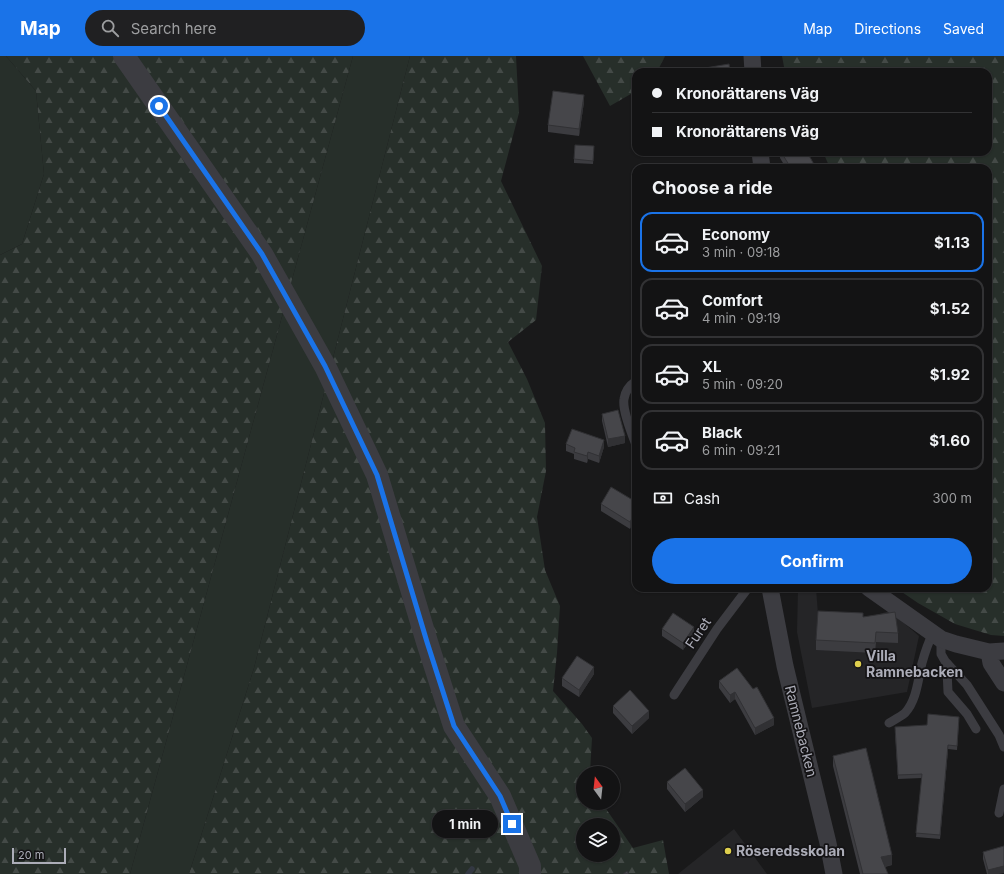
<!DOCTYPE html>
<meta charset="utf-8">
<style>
body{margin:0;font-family:Inter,sans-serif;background:#202022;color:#f1f3f6;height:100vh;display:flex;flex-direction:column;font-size:15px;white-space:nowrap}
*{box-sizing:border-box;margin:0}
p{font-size:13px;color:#9d9ea0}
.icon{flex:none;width:22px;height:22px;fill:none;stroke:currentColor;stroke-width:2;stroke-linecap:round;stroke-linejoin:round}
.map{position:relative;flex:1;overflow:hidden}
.sheet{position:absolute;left:632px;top:108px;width:360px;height:428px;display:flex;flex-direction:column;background:#131314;border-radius:12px;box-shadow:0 1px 3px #0004,0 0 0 1px #323234}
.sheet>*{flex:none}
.hud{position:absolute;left:632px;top:12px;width:360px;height:88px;border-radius:12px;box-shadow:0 1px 3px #0004,0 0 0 1px #323234;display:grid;align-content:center;height:88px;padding:0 20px;background:#131314}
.needle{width:26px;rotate:345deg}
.buttons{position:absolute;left:576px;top:710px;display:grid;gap:8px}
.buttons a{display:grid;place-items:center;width:44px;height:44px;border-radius:50%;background:#131314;box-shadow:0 1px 3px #0004,0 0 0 1px #323234;font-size:20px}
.scale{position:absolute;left:12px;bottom:10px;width:54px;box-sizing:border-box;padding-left:4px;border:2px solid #acadb8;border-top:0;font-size:11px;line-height:14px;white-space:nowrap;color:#acadb8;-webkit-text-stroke:3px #141315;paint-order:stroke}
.end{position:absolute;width:18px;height:18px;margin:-9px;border:5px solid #1a73e8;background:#fff;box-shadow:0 0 0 2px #fff}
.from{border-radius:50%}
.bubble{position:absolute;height:28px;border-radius:14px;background:#131314;box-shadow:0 1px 3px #0004,0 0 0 1px #323234;font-size:13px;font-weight:700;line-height:28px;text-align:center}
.hud b{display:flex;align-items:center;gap:14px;height:38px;font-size:15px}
.hud b+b{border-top:1px solid #323234}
.hud i{width:10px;height:10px;background:#f1f3f6}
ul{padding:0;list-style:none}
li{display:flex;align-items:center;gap:12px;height:60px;margin:0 8px 6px;padding:0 12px;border:2px solid #323234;border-radius:12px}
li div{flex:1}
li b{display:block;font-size:15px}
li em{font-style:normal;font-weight:700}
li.selected{border-color:#1a73e8}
li>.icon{width:36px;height:36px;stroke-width:1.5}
h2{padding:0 20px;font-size:18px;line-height:48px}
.pay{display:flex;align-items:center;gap:10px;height:44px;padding:0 20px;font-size:15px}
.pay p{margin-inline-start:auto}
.cta{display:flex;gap:8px;margin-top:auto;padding:8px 20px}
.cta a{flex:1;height:46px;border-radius:24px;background:#1a73e8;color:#fff;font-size:16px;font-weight:700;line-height:46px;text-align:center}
header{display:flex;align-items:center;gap:24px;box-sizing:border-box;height:56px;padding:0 20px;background:#1a73e8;color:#fff}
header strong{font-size:19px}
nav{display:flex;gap:22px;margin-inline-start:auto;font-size:14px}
.search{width:280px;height:36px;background:#202022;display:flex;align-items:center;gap:10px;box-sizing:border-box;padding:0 14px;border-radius:22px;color:#9d9ea0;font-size:15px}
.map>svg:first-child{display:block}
</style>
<header>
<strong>Map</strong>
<div class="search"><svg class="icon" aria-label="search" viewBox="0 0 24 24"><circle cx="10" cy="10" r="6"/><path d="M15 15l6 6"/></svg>Search here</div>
<nav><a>Map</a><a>Directions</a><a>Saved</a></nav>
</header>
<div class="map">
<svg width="1004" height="818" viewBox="0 0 1004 818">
<defs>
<pattern id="forest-firs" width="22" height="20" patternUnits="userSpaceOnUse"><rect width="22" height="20" fill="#272f2a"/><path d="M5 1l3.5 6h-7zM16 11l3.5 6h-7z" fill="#444a47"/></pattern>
</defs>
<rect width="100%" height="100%" fill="#19191a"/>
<!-- built -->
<path fill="#252527" d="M798,532H816L818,558L868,561L890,555L919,580L907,636L812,652L797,576Z
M734,773L767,818H678Z"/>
<!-- green -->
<path fill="#272f2a" d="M0,0H6L36,35L44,118L22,188L0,199Z
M353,0H410L254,612L189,818H130Z"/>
<!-- forest -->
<path fill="url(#forest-firs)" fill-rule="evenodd" d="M6,0H353L130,818H0V199L22,188L44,118L36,35Z
M410,0H516L519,57L501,125L542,210L536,264L508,286L527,323L545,367L546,415L537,461L545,514L560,550L557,597L553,635L582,668L592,682L590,717H583V747H602L633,792L663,784L669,818H189L254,612ZM583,769H613V799H583Z
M583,0H665L657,16H636V35L610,50Z
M782,0H1004V580L991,579L955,568L918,547L896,532H988V112H830L823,96H988V16H785Z"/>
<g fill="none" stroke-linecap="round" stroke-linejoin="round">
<!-- stream -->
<path stroke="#333842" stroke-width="5.5" d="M468,818L472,813"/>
<!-- service -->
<path stroke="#3c3c41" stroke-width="9" d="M636,325C630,329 625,336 624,343C622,354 632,378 636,389
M941,583V598L945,605L967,629L999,679L1004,691
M948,608L947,614L948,636L967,658L976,673
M674,639L717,573L748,532
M889,667C894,664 900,661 905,657C917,644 918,623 922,607C925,596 928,587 933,577
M999,757L1004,733"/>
<!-- minor -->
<path stroke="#3c3c41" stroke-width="17" d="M752,0L753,16
M760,96L762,112
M770,532L785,610L828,787L834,818
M869,532L941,583L956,588L989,596L1004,595
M989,596L991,607L1004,627"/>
<!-- tertiary -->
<path stroke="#3c3c41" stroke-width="22" d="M124,0L262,198L325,310L377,419L427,586L454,670L500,740L530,810V818"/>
</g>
<!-- wall -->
<path fill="#3c3c40" d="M584,46L579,80L548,76V69Z
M594,94L593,108L574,107V103Z
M780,96H807L816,112H786L780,102Z
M602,358L625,387L608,391L602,365Z
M566,388L604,391L599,407L588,403L587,407L574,403V398L566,395Z
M636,446L630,473L601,455V448Z
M863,561L898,577V587L876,586L875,597L816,594V584Z
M662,573L694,578L683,594L662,580Z
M737,612L774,669L755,679L735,643L730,647L719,632V625Z
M594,618L579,641L562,630V622Z
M613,650L649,662L632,678L613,657Z
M959,665L957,694L948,693L940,783L916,781L922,722L898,723L895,675L927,669Z
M833,700L892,809L885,811L888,818H860L833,710Z
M667,726L703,741L685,756L667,733Z
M983,796L999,818H987L983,803Z"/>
<!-- shaded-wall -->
<path fill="#313134" d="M584,39V46L579,80V73Z
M625,380V387L608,391V383Z
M604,384V391L599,407V400Z
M588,396V403L587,407V400Z
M636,455V462L630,473V466Z
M694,571V578L683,594V587Z
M594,611V618L579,641V634Z
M735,636V643L730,647V639Z
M649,655V662L632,678V670Z
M774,662V669L755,679V672Z
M948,689V693L940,783V779Z
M703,734V741L685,756V748Z
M892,799V809L881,811V801Z
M1004,810V817L999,818H988V814Z"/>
<!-- building -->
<path fill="#46464a" stroke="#313134" d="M729,8L730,16H706L705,12Z
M553,35L584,39L579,73L548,69Z
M575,89L594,90L593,105L574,103Z
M781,96H807L816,112H791Z
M618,354L625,380L608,383L602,358Z
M572,373L604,384L599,400L588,396L587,400L574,396L575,392L566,388Z
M611,431L636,446V455L630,466L601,448Z
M818,555L863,557V561L895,556L898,577L876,576L875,587L816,584Z
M673,557L694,571L683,587L662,573Z
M577,600L594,611L579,634L562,622Z
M737,612L753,633L757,631L774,662L755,672L735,636L730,639L719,625Z
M630,634L649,655L632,670L613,650Z
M928,658L959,661L957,690L948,689L940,779L916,777L922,718L898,719L895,671L927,669Z
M866,692L892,799L881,801L888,818H863L833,700Z
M685,712L703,734L685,748L667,726Z
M1004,790V810L988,814L983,796Z
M627,815L629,818H623Z"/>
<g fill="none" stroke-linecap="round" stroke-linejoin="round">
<!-- route -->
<path stroke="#1a73e8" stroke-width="5" d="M159,50L262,198L325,310L377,419L427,586L454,670L500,740L512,768"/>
</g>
<!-- markers -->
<g fill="#decf4d" stroke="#141315" stroke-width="1.5">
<circle cx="858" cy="608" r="4"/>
<circle cx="728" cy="795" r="4"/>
</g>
<g text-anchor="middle" stroke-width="3.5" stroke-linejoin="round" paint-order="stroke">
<!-- street labels -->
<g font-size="14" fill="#acadb8" stroke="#141315">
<text transform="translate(698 577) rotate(-56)" y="5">Furet</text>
<text transform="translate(801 675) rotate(76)" y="5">Ramnebacken</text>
</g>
<!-- poi labels -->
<g font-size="14" font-weight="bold" fill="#acadb8" stroke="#141315" text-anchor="start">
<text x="866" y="605">Villa<tspan x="866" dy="16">Ramnebacken</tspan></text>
<text x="736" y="800">Röseredsskolan</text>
</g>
</g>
</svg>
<div class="buttons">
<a><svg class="needle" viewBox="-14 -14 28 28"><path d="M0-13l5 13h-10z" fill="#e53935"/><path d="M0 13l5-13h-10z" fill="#9d9ea0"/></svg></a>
<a><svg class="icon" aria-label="layers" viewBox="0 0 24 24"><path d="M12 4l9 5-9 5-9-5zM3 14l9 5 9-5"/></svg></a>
</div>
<div class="scale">20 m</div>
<i class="end from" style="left:159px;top:50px"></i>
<i class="end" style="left:512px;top:768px"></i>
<div class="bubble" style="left:432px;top:754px;width:66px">1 min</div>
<div class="hud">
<b><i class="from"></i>Kronorättarens Väg</b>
<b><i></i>Kronorättarens Väg</b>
</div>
<section class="sheet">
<h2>Choose a ride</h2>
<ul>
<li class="selected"><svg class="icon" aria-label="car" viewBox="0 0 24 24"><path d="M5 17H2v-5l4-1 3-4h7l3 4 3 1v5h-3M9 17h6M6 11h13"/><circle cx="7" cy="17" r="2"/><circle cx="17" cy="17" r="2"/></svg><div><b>Economy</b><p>3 min · 09:18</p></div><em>$1.13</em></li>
<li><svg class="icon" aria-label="car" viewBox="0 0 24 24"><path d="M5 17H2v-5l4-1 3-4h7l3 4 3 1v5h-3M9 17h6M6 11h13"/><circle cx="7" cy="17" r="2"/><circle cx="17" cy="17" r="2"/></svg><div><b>Comfort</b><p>4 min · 09:19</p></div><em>$1.52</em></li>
<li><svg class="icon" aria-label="car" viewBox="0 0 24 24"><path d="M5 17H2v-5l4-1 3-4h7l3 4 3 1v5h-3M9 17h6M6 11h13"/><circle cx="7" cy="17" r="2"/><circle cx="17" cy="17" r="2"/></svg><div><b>XL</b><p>5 min · 09:20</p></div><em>$1.92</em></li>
<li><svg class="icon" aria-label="car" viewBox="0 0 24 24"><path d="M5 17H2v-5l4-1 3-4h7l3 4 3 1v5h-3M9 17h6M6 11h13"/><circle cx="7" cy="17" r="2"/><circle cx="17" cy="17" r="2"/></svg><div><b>Black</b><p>6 min · 09:21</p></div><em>$1.60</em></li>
</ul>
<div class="pay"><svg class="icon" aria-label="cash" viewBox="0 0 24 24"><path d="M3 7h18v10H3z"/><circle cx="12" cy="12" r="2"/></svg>Cash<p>300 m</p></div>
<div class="cta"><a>Confirm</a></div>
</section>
</div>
